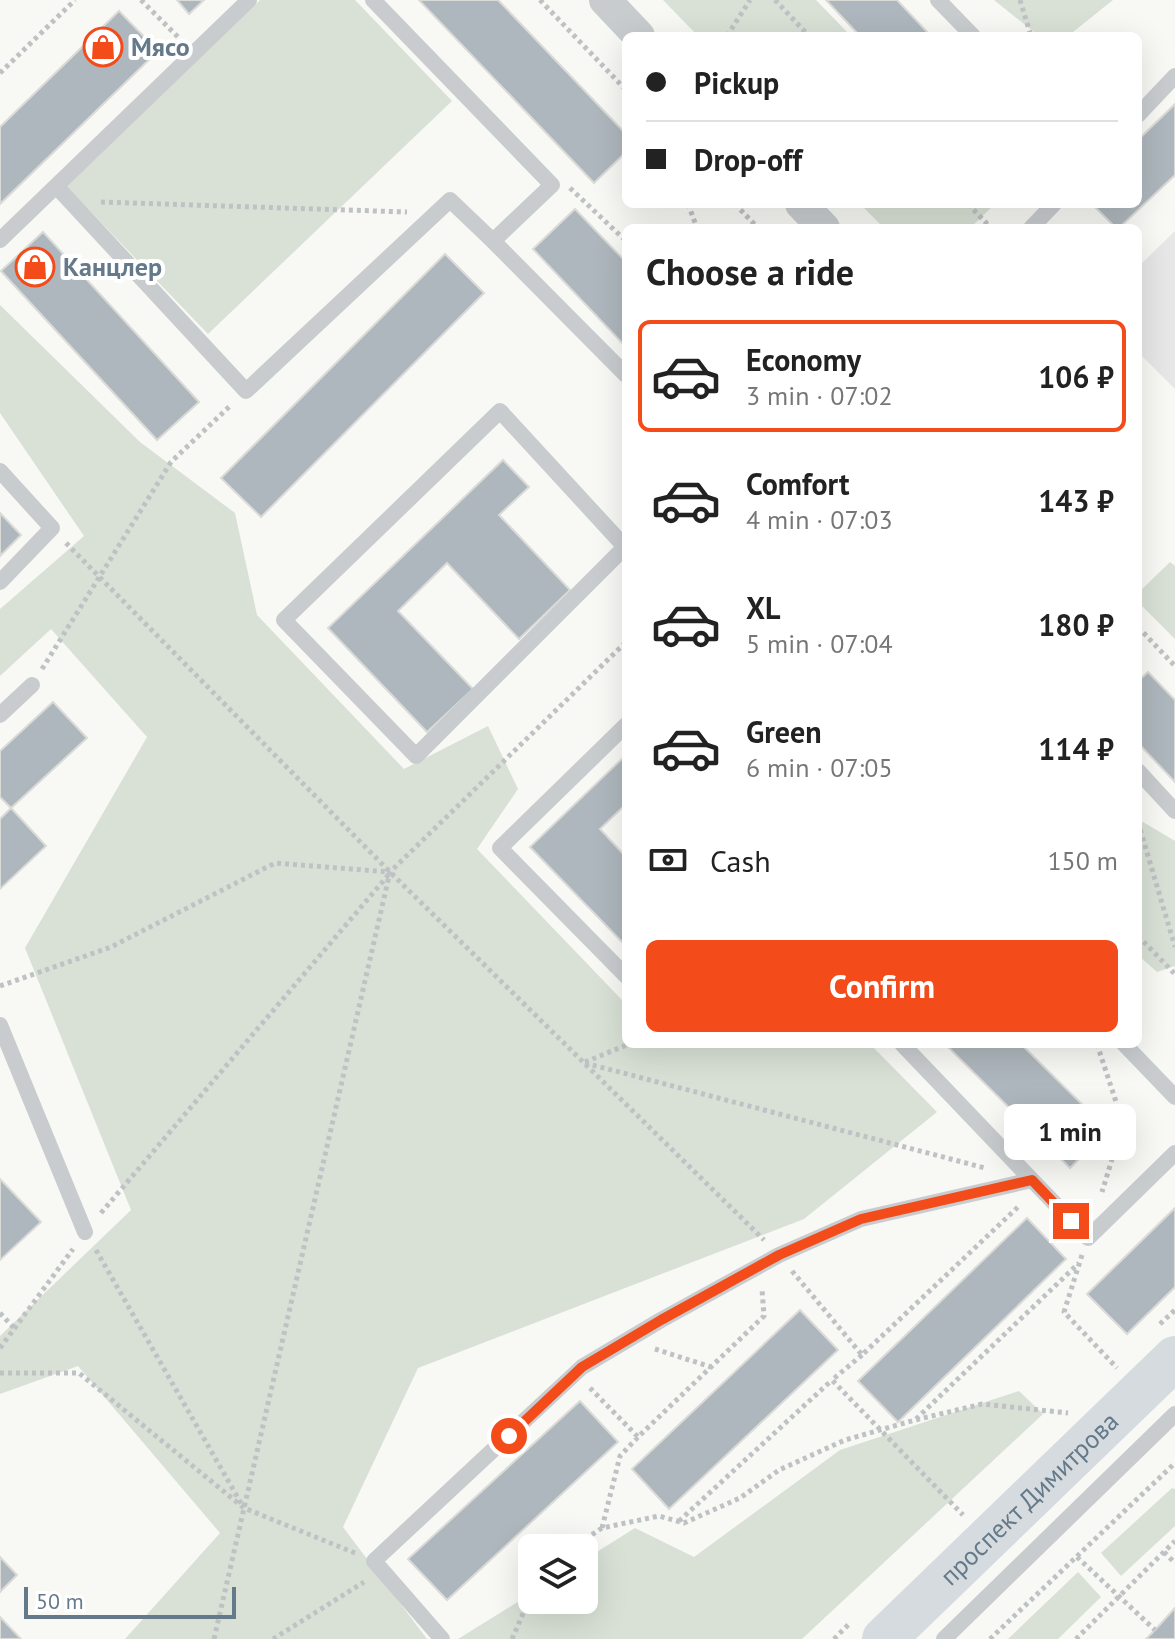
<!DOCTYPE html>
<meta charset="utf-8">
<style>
body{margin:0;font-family:"PT Sans",sans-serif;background:#f2f2f2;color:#222;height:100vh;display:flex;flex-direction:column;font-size:30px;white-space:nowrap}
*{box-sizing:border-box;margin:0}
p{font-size:26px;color:#767676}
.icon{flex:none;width:44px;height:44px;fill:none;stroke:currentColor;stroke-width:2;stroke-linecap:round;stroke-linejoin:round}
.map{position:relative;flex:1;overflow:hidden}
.sheet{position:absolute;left:622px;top:224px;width:520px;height:824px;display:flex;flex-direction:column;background:#fff;border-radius:12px;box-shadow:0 8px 32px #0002}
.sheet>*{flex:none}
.banner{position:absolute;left:622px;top:32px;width:520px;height:176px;border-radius:12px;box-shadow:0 8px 32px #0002;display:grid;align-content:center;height:176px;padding:0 24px;background:#fff}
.tools{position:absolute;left:518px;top:1534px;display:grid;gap:16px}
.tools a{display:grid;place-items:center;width:80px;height:80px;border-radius:12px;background:#fff;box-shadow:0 8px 32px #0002;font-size:40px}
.scale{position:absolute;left:24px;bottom:20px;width:212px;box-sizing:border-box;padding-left:8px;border:4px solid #647989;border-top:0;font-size:22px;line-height:28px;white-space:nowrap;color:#647989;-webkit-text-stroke:6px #fff;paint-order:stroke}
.end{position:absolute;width:36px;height:36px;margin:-18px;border:10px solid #f34b1a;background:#fff;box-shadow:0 0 0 4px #fff}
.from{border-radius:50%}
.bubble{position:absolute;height:56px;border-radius:12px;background:#fff;box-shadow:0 8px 32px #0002;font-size:26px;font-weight:800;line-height:56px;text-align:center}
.banner b{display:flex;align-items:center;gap:28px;height:76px;font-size:30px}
.banner b+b{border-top:2px solid #e0e0e0}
.banner i{width:20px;height:20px;background:#222}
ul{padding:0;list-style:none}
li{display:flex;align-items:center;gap:24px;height:112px;margin:0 16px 12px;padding:0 8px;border:4px solid transparent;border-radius:12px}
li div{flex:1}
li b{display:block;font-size:30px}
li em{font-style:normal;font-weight:800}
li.current{border-color:#f34b1a}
li>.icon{width:72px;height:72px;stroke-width:1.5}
h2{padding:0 24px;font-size:36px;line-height:96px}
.pay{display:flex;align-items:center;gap:20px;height:88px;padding:0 24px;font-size:30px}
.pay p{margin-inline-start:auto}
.action{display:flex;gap:16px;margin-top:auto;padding:16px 24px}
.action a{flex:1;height:92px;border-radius:12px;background:#f34b1a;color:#fff;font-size:32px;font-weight:800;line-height:92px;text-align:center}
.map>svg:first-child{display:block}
</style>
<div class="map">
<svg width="1175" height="1639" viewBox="0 0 1175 1639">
<rect width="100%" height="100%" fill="#f8f8f5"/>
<!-- built -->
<path fill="#e6e7e6" d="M1175,231V389L1138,352V267Z"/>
<!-- green -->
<path fill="#d9e1d6" d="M260,0H355L452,101L208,334L66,186Z
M663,0H816L851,36H698Z
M994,0H1113L1068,36H1039Z
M860,204H995L970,228H884Z
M0,305L140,442L235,513L257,615L404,769L488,726L518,789L477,849L623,1001L626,1000V1044H870L937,1112L804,1219L418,1368L343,1527L427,1639H125L220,1533L78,1366L0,1394V1336L131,1210L25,948L147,737L51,629L0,676V609L84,536L0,413Z
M1170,562L1175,566V639L1138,602V593Z
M1138,819L1175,841V966L1157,972L1138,955Z
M1019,1391L1043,1414L802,1639H458L532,1593V1600H584V1560L635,1528L694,1557L840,1450Z
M1172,1488L1175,1489V1526L1121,1576L1101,1553Z
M1078,1572L1101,1597L1058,1639H1008Z"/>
<!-- building -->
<path fill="#aeb7bd" stroke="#dadad7" stroke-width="2" d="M177,0H204L189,14Z
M419,0H498L626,134V152L594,183Z
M826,0H897L931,36H860Z
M119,11L158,51L0,204V127Z
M1175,104V175L1119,228H1116L1092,204H1138V140Z
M575,209L626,262V347L533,249Z
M43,232L199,402L157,440L1,271Z
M445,254L484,293L261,517L221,478Z
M503,460L529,487L499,515L570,590L519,639L447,563L398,611L473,689L427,732L328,628Z
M0,513L21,535L0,556Z
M1148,672L1175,700V782L1138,743V681Z
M53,702L87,738L11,808L0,797V751Z
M626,755V804L600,829L626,857V946L530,847Z
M11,808L46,846L0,889V819Z
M945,1044H1021L1108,1130L1070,1168Z
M0,1179L41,1222L0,1260Z
M1175,1208V1287L1127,1334L1087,1294Z
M1027,1218L1066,1259L898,1422L858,1381Z
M800,1310L838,1350L669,1509L632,1469Z
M580,1401L618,1442L447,1600L408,1559Z
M0,1557L17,1575L0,1592Z
M1175,1608V1639H1146L1155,1630Z
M0,1617L21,1639H0Z"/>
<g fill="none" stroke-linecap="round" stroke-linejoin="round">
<!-- path -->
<path stroke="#bfc2c4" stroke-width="5" stroke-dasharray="4 4" stroke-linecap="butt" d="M141,0L180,39
M540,0L626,90
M775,0L809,36
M1020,0L1031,36
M727,36L750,0
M0,73L75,0
M570,188L626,241
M101,202L407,212
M688,204L697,228
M735,204L758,228
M968,204L991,228
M66,543L390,872L764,1240
M1138,627L1175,666
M42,669L171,462L231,405
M1138,822L1175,947
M1138,936L1175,974
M0,986L111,947L275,863L389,872
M1097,1044L1123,1123L1102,1192
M585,1062L629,1044
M585,1063L985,1168
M101,1213L390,873
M96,1250L242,1505
M1082,1255L1064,1312L1117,1368
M792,1271L862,1355L1019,1206
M0,1313L14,1328
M1160,1324L1175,1310
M0,1348L73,1249
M655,1349L711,1367
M862,1355L832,1380L963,1515
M0,1373H79L244,1508L355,1553
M590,1388L638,1437L764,1316L762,1289
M916,1419L1079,1263
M679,1521L832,1380
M602,1528L620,1456L638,1437
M572,1548L602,1528L659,1516L684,1523L740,1498L779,1470L845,1440L915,1420L982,1404L1068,1413
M1164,1552L1175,1563
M1077,1557L1155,1630
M214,1639L390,872L626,642
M273,1639L364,1582
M512,1639L532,1593
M834,1639L850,1623
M990,1639L1175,1463
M1076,1639L1175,1541"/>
<!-- service -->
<path stroke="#c8cccf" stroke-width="16" d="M938,0L973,36
M1138,115L1175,76
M56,186L246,391L450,200L493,241L552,185L373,0
M1031,228L1054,204
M0,240L249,0
M493,241L626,375
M0,471L52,528L0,582
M625,547L416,756L284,620L500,411L626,548
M0,715L32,685
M626,725L500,848L626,976
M1138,771L1175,811
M0,1025L85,1232
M902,1044L1032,1180
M1124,1044L1175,1097
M442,1639L374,1561L582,1367L661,1320L779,1255L861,1219L1032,1180L1088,1238L1175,1153
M944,1639L1175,1414"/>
<!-- minor -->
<path stroke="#c8cccf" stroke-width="32" d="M605,0L639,36
M801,204L824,228"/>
<!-- secondary -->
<path stroke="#d6dbdf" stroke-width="44" id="s1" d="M884,1639L1175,1358"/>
</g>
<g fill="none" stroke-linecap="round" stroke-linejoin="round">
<!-- route -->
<path stroke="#f34b1a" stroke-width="10" d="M509,1436L582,1367L661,1320L779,1255L861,1219L1032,1180L1071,1221"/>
</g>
<!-- icons -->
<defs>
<g id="shop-ring" transform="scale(2)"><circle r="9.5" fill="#fff" stroke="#f34b1a" stroke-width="1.5"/><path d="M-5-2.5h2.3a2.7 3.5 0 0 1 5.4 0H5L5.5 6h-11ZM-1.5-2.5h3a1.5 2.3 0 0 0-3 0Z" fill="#f34b1a"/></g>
</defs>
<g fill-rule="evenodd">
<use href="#shop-ring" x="103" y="47"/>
<use href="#shop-ring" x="35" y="267"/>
</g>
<g text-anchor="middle" stroke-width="8" stroke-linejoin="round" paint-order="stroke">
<!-- poi labels -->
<g font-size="26" font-weight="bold" fill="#647989" stroke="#fff" text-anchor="start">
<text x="131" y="56">Мясо</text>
<text x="63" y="276">Канцлер</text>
</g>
<!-- street labels -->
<g font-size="26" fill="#647989" stroke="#fff">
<text dy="9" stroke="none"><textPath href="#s1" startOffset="202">проспект Димитрова</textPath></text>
</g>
</g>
</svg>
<div class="tools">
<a><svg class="icon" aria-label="layers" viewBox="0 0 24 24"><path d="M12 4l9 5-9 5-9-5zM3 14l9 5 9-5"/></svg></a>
</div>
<div class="scale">50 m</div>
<i class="end from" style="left:509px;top:1436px"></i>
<i class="end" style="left:1071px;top:1221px"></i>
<div class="bubble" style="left:1004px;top:1104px;width:132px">1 min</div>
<div class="banner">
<b><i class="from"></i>Pickup</b>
<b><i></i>Drop-off</b>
</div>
<section class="sheet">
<h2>Choose a ride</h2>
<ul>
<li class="current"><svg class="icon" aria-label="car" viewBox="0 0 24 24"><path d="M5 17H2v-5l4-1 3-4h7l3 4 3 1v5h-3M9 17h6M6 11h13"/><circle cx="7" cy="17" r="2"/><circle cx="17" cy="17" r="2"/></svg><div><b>Economy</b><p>3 min · 07:02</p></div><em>106 ₽</em></li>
<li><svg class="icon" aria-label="car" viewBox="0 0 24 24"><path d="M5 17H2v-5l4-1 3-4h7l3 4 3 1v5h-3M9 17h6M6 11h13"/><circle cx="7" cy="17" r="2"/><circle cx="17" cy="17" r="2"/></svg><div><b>Comfort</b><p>4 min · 07:03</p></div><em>143 ₽</em></li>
<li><svg class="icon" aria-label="car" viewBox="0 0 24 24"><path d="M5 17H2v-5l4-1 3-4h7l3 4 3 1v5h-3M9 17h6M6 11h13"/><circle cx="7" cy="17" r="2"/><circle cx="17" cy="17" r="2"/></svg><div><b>XL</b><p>5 min · 07:04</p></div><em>180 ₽</em></li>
<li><svg class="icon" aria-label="car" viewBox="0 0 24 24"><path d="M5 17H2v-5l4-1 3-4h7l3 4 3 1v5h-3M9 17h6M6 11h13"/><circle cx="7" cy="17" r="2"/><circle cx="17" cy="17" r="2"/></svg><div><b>Green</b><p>6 min · 07:05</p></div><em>114 ₽</em></li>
</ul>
<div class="pay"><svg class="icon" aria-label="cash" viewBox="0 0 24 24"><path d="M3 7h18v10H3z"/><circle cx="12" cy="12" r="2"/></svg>Cash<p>150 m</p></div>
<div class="action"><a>Confirm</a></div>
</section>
</div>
